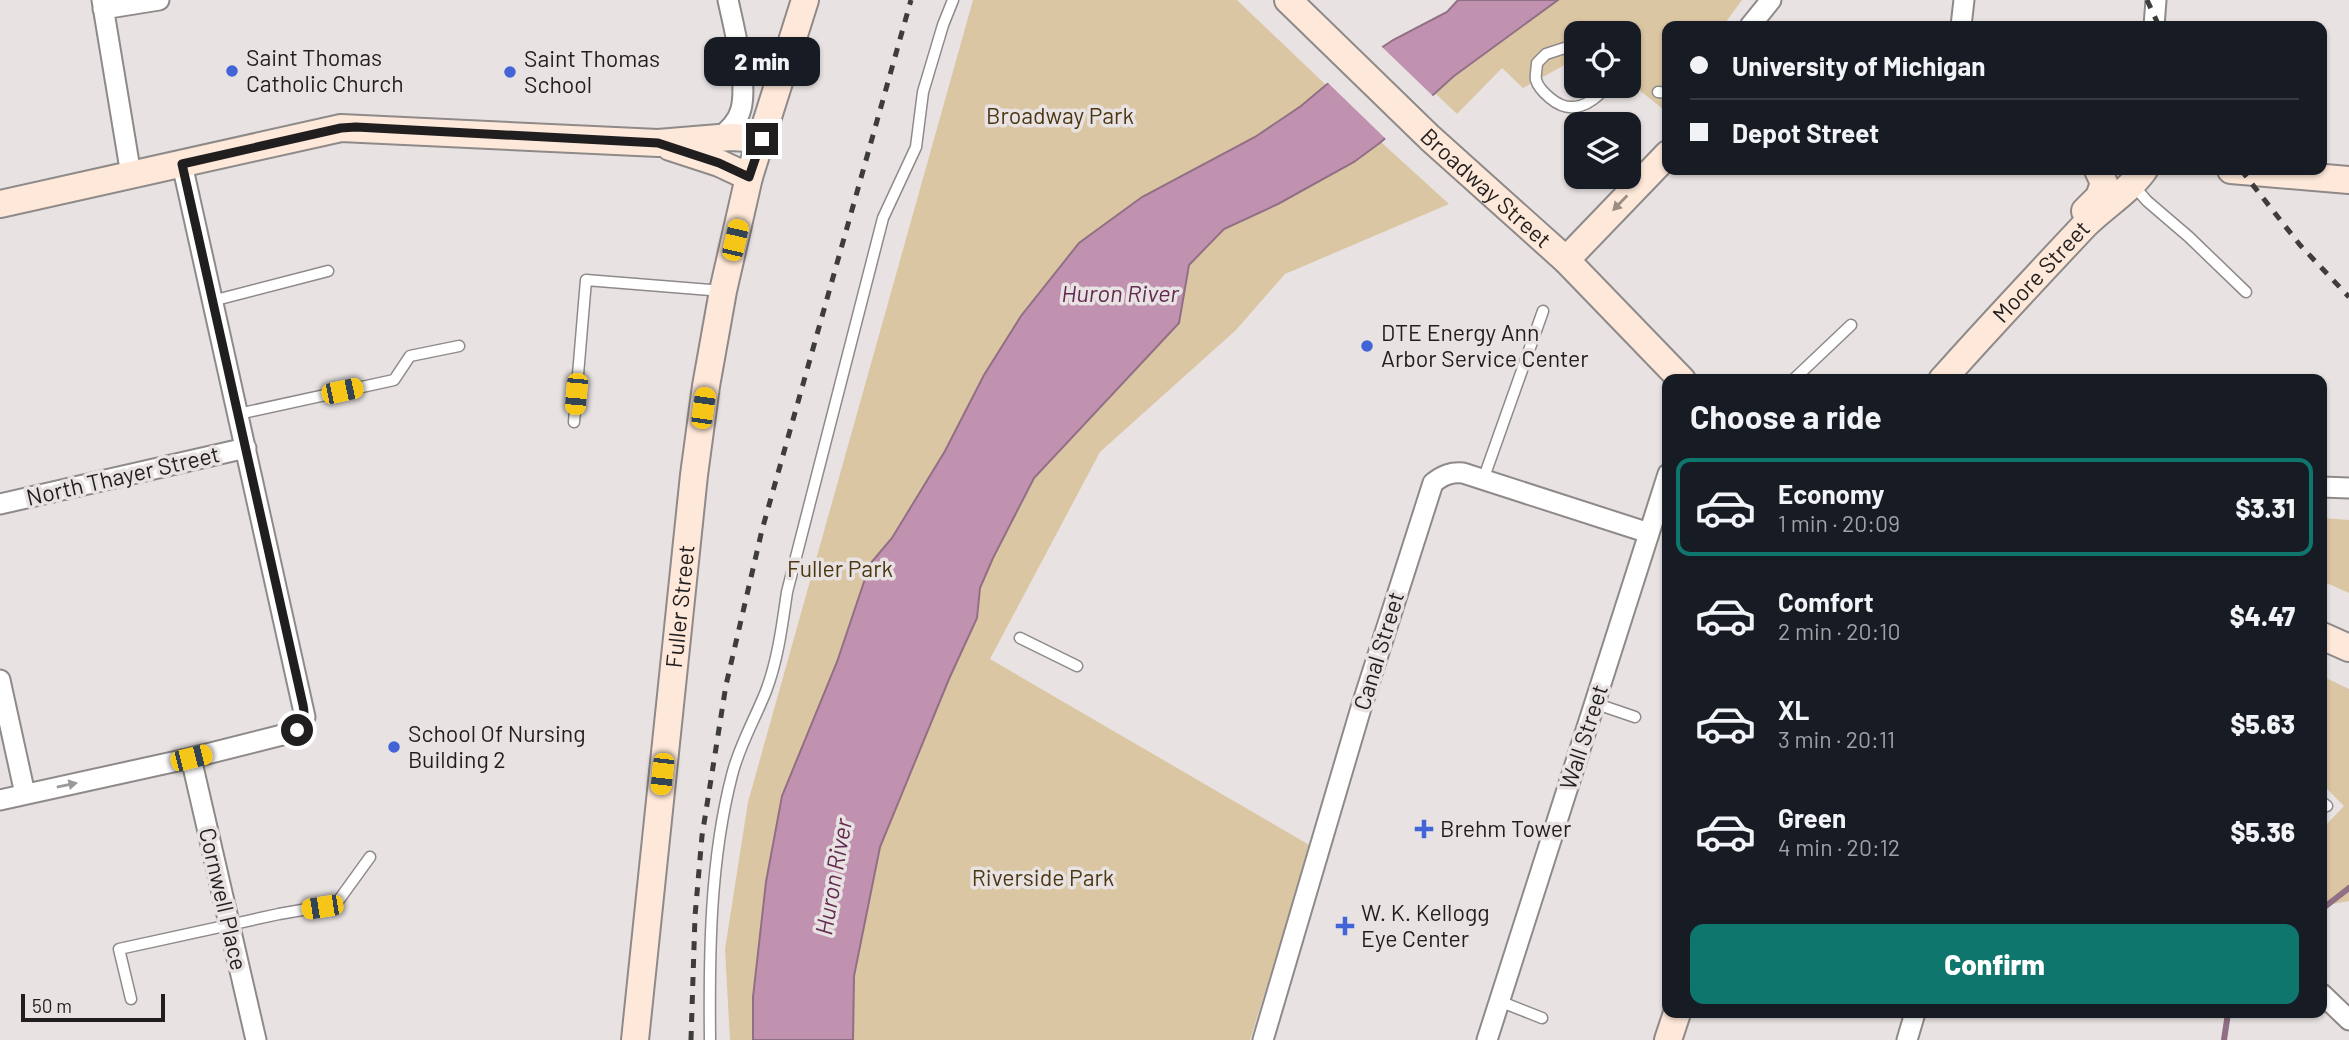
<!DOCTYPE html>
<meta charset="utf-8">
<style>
body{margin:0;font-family:Barlow,sans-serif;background:#20242c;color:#f1f3f6;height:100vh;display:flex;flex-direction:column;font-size:26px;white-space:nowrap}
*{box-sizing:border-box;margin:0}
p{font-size:23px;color:#9ea1a6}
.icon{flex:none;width:38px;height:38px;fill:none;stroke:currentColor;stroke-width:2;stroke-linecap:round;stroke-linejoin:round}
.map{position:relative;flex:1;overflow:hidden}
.side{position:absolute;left:1662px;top:374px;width:665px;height:644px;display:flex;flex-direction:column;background:#171b24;border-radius:14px;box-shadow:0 2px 5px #0004}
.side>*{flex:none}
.top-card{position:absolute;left:1662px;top:21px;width:665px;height:154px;border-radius:14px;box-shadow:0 2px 5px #0004;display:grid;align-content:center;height:154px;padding:0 28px;background:#171b24}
.tools{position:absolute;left:1564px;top:21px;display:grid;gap:14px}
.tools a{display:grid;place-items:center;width:77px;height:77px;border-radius:14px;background:#171b24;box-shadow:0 2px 5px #0004;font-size:35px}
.scale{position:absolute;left:21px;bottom:18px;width:144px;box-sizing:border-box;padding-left:7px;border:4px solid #201e1e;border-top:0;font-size:19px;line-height:24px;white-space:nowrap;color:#201e1e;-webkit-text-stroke:5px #e8e3e2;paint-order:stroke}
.end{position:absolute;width:32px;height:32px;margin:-16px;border:9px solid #201e1e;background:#fff;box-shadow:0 0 0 4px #fff}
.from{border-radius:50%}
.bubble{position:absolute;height:49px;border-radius:14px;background:#171b24;box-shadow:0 2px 5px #0004;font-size:23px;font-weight:800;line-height:49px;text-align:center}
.car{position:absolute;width:21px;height:42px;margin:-21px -10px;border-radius:9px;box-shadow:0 0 5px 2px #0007;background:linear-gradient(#f5c518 24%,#345 0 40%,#f5c518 0 76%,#345 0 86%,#f5c518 0)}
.top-card b{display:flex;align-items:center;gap:24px;height:66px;font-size:26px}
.top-card b+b{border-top:2px solid #363941}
.top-card i{width:18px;height:18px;background:#f1f3f6}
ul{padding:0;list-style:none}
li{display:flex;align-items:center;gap:21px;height:98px;margin:0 14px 10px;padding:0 14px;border:4px solid transparent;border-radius:14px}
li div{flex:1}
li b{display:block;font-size:26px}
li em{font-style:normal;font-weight:800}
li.current{border-color:#0f766e}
li>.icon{width:63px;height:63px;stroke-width:1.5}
h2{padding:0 28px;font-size:32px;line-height:84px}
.button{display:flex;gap:14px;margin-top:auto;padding:14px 28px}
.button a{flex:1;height:80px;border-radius:14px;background:#0f766e;color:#fff;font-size:28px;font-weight:800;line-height:80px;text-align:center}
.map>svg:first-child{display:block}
</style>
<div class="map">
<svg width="2349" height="1040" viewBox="0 0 2349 1040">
<rect width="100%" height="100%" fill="#e8e3e2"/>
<!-- green -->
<path fill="#dbc6a4" d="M973,0H1237L1326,85L1301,106L1255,137L1142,197L1079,243L1021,316L984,375L945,451L892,538L870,564L837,662L817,713L753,997V1040H730L725,949L748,802Z
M1558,0H1742L1723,26H1668V103L1663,109L1629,82V33H1577V58L1523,88L1502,68L1457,114L1435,93L1454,76Z
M1381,142L1449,204L1285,274L1236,330L1100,452L990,659L1311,846L1250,1040H853L854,976L880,847L949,679L977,618L980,588L993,558L1034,478L1179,323L1189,265L1224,229L1278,204L1354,162Z
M2322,518L2349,520V593L2322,581Z
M2322,676L2349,689V901L2322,906V829L2344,806L2322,784Z"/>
<!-- water -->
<path fill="#c192b0" stroke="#916f84" stroke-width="2" d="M1458,0H1558L1454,76L1381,142L1354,162L1278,204L1224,229L1189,265L1179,323L1034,478L993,558L980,588L977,618L949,679L880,847L854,976L853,1040H753V997L766,882L782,796L837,662L870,564L892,538L945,451L984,375L1021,316L1079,243L1142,197L1255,137L1301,106L1326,85L1393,40L1447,12Z"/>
<!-- pier -->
<path fill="#e8e3e2" d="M1380,45L1435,98L1388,141L1326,81Z"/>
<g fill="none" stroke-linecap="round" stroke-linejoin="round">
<!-- stream -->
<path stroke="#916f84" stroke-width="6" d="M2322,909L2349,888
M2224,1040L2228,1013"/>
<!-- lane casing -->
<g stroke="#8e8a89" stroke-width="13">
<path id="lane" d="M1577,44L1546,54L1537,63C1537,68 1535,75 1536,80C1538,87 1544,93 1550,98C1571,116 1591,105 1607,86
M1658,92L1668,93
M2133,185L2147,201L2189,237L2246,292
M212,301L328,271
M1793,380L1851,325
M238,414L394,380L410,356L459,346
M574,422L586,280L723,291
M1483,480L1543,311
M1020,638L1077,666
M1594,703L1635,717
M2322,802L2327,806
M131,999L119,949L279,914L336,904L370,857
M1499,1001L1542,1018
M710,1040C709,952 710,860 732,775C739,746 755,719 766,691C778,659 782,626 787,592L883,218L916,147L923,92L943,25L953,0"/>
</g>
<!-- street casing -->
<g stroke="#8e8a89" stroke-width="23">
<path id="street" d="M102,0L131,175
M103,9L159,0
M1750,26L1771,0
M1961,26L1964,0
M2154,26L2156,0
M717,139C727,132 738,121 741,109C748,81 734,28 728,0
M2322,487L2349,488
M0,504L246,448
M0,680L25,794
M191,758L256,1040
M0,800L191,758L286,734C296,731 302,728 305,717L182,164
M2322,994L2349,1020
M1263,1040L1361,708L1433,483C1443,475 1451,472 1463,473L1649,533
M1487,1040L1668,474
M1907,1040L1915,1013"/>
</g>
<!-- secondary casing -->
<g stroke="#8e8a89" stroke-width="30">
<g id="secondary">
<path id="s1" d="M1288,0L1430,138L1566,260L1682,380"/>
<path d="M670,147L719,163L749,177"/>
<path d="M2231,170L2349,180"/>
<path d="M0,204L341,128L658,143L731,137L762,139"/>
<path d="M2085,211L2099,197L2104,183L2098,170"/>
<path d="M1566,260L1668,154"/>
<path id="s2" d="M1942,380C1989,327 2037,276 2085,225C2104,206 2128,192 2144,170"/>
<path d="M2322,636L2349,648"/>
<path id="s3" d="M635,1040L694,475L706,386L723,291L749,177L805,0"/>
<path d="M1668,1040L1677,1013"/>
</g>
</g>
<!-- lane -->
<use href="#lane" stroke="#fff" stroke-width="10"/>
<!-- street -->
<use href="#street" stroke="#fff" stroke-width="19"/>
<!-- secondary -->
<use href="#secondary" stroke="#fee8d9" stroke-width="26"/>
<!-- rail -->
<path stroke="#3e3c3c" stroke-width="5" stroke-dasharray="9 9" stroke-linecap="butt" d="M2147,0L2159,26
M2241,170L2300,245L2349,297
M691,1040L695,916L702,836L726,685L762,530L911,0"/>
</g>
<!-- one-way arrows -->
<defs><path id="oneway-solid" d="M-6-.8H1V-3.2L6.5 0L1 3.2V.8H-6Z" transform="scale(1.75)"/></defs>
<use fill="#9a8d85" href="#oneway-solid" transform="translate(1620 203) rotate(134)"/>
<use fill="#9b9a9a" href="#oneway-solid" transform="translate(67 785) rotate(-12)"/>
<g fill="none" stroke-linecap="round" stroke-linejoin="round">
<!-- route -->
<path stroke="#201e1e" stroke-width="9" d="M297,730C305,722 305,715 303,705L182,164L341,128L356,127L658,143L719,163L749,177L762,139"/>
</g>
<!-- markers -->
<g fill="#4264d7" stroke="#e8e3e2" stroke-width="2.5">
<circle cx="232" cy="71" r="7"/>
<circle cx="510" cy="72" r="7"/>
<circle cx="1367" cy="346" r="7"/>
<circle cx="394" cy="747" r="7"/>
<path d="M1420.5 818.5h7v7h7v7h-7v7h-7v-7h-7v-7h7z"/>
<path d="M1341.5 915.5h7v7h7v7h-7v7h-7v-7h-7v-7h7z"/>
</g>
<g text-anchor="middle" stroke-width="7" stroke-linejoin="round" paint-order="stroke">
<!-- poi labels -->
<g font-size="23" fill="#201e1e" stroke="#e8e3e2" text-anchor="start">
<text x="246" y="66">Saint Thomas<tspan x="246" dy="26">Catholic Church</tspan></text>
<text x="524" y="67">Saint Thomas<tspan x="524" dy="26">School</tspan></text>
<text x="1381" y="341">DTE Energy Ann<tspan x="1381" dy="26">Arbor Service Center</tspan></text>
<text x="408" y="742">School Of Nursing<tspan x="408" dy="26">Building 2</tspan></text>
<text x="1440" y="837">Brehm Tower</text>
<text x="1361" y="921">W. K. Kellogg<tspan x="1361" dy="26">Eye Center</tspan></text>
</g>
<!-- park labels -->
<g font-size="23" fill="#4c3713" stroke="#e8e3e2">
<text x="1060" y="124">Broadway Park</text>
<text x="840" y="577">Fuller Park</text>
<text x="1043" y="886">Riverside Park</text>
</g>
<!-- street labels -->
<g font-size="23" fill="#201e1e" stroke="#e8e3e2">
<text dy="8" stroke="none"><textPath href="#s1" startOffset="273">Broadway Street</textPath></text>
<text dy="8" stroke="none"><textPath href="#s2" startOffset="147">Moore Street</textPath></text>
<text transform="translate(123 476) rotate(-13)" y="8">North Thayer Street</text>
<text dy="8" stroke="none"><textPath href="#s3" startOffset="436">Fuller Street</textPath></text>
<text transform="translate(1379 651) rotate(-73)" y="8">Canal Street</text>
<text transform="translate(1584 737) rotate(-72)" y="8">Wall Street</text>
<text transform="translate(223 899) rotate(77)" y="8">Cornwell Place</text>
</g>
<!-- water labels -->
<g font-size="24" font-style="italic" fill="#642a52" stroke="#e8e3e2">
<text x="1120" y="302">Huron River</text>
<text transform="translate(834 877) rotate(-80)" y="8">Huron River</text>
</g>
</g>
</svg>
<div class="tools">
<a><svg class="icon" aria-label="locate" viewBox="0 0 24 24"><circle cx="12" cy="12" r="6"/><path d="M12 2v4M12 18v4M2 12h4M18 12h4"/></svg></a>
<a><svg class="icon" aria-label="layers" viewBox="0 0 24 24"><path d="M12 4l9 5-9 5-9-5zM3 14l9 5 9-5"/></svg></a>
</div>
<div class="scale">50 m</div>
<i class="end from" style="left:297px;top:730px"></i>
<i class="end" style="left:762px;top:139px"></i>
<div class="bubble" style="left:704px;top:37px;width:116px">2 min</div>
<i class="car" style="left:735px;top:240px;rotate:13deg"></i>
<i class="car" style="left:342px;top:391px;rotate:78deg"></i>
<i class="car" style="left:576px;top:394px;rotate:185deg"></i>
<i class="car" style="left:703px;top:408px;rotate:8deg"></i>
<i class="car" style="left:191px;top:758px;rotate:76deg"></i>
<i class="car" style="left:662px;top:774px;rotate:186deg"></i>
<i class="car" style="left:322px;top:907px;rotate:261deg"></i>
<div class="top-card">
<b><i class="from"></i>University of Michigan</b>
<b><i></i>Depot Street</b>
</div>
<section class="side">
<h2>Choose a ride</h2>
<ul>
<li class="current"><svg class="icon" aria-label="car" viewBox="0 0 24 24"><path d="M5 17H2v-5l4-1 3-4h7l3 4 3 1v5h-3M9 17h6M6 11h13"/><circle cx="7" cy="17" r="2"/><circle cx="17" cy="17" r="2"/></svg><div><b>Economy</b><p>1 min · 20:09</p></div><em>$3.31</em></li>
<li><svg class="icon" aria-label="car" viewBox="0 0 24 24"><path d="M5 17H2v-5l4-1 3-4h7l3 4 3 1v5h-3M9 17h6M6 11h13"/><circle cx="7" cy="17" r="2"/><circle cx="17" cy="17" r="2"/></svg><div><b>Comfort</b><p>2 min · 20:10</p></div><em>$4.47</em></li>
<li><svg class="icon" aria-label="car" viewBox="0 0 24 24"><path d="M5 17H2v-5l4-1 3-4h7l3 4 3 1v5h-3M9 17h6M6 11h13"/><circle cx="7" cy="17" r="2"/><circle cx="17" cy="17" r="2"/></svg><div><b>XL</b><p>3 min · 20:11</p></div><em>$5.63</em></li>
<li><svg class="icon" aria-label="car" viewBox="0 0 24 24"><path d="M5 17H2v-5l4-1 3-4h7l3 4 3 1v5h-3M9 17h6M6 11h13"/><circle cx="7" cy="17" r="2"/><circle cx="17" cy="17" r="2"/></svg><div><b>Green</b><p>4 min · 20:12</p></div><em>$5.36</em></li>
</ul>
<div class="button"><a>Confirm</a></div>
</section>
</div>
